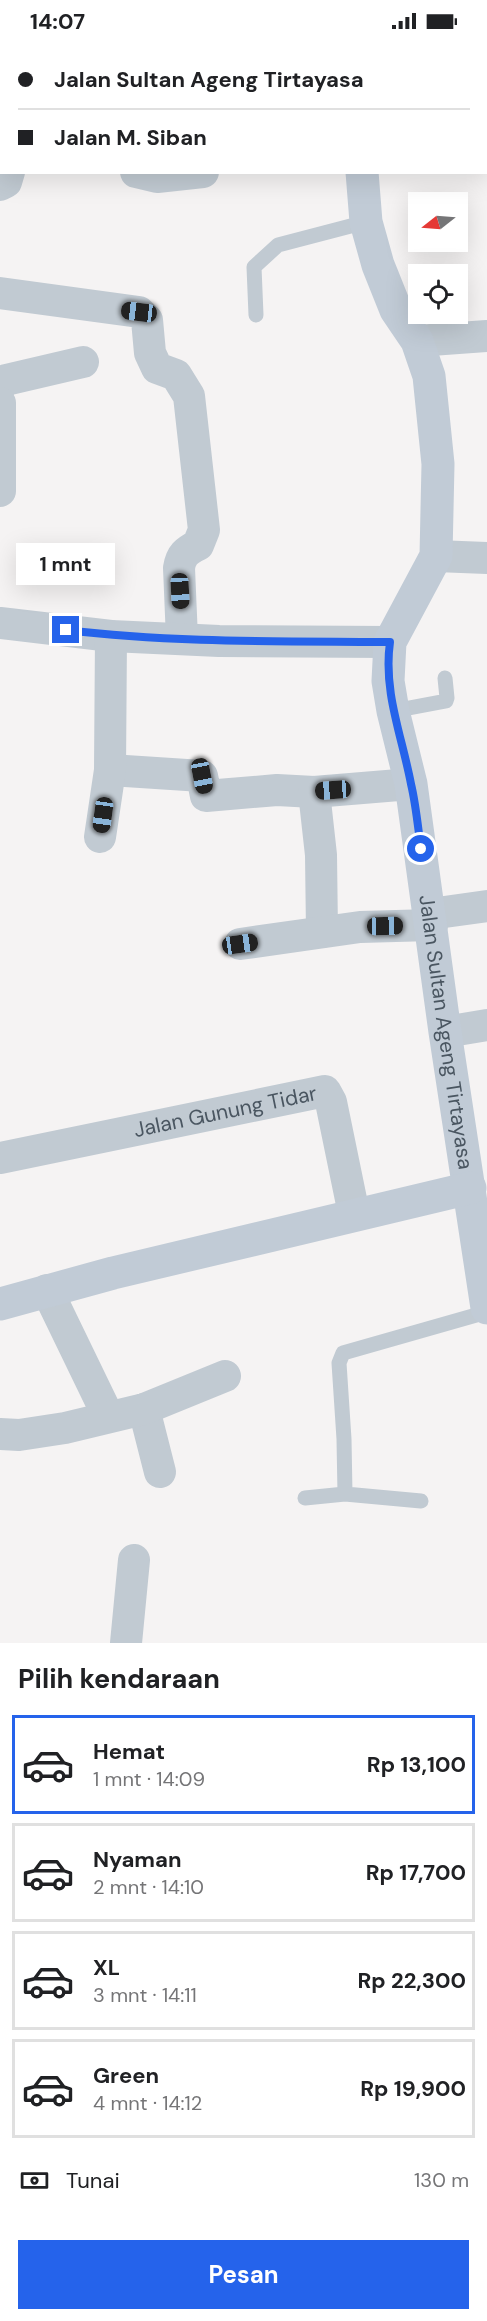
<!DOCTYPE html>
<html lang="id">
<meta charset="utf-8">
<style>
body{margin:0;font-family:"DM Sans",sans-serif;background:#f2f2f2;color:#202124;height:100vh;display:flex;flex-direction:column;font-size:22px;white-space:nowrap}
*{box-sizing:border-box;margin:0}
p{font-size:20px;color:#757577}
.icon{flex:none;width:33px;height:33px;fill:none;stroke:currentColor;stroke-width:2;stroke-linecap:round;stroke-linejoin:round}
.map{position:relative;height:1601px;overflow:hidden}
.drawer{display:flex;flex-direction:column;background:#fff;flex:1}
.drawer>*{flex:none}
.banner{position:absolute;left:0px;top:0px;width:488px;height:132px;box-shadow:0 6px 24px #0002;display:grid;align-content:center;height:132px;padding:0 18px;background:#fff}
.needle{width:39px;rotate:253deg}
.controls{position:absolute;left:408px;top:150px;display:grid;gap:12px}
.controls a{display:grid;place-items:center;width:60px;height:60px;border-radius:0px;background:#fff;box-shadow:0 6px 24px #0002;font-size:30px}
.end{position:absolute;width:27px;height:27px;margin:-14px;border:8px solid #2563eb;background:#fff;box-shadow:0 0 0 3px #fff}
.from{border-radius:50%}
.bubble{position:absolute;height:42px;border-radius:0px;background:#fff;box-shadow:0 6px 24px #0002;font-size:20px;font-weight:700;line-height:42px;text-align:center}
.car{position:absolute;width:18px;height:36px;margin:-18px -9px;border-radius:8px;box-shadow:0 0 4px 2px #0007;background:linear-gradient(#222 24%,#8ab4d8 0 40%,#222 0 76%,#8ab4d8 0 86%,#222 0)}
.banner b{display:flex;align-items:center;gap:21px;height:57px;font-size:22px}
.banner b+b{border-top:2px solid #e0e0e0}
.banner i{width:15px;height:15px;background:#202124}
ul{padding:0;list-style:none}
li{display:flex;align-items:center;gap:18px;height:99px;margin:0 12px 9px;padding:0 6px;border:3px solid #e0e0e0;border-radius:0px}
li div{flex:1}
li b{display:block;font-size:22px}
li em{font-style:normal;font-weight:700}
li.on{border-color:#2563eb}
li>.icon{width:54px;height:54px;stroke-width:1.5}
h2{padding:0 18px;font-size:27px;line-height:72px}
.pay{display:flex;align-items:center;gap:15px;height:66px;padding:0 18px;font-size:22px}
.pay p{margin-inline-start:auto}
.primary-button{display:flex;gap:12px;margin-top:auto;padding:12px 18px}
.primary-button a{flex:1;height:69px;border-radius:0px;background:#2563eb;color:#fff;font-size:24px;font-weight:700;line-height:69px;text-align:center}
.status{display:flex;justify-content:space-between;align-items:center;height:42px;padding:0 30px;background:#fff;direction:ltr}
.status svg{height:16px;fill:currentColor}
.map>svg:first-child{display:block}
</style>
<div class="status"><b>14:07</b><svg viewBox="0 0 49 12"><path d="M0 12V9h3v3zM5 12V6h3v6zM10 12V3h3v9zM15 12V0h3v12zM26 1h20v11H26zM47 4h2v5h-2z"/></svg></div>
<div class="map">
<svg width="487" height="1601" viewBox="0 0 487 1601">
<rect width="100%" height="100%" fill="#f5f3f3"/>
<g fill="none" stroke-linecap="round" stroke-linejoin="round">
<!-- lane -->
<path stroke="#c1cad2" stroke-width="15" d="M256,273L254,225L278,203L366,180
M393,669L446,659L447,656L445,636
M345,1452L344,1397L339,1321L343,1311L487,1270
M305,1456L345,1452L421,1459"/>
<!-- street -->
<g stroke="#c1cad2" stroke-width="32">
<path d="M10,0V2"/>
<path d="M0,23H2"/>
<path d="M136,130L157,135L203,130"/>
<path d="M0,143L6,140L9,130"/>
<path d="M0,251L139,270L147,278L150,311L157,326L176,333L189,354L204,488L198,503C186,509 181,513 179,526L182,597"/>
<path d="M417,299L487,294"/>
<path d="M0,344L6,338L83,320"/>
<path d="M0,361V449"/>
<path d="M436,514L487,516"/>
<path d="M0,581L111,594L219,599L390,600"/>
<path d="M110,728L202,734L206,754L277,748L314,750L411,742"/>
<path d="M314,750L321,813L322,890"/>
<path d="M100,795L110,728L111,594"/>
<path d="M430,872L487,864"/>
<path d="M240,902L360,885L432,883"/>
<path d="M445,990L487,983"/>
<path id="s1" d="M0,1116L325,1049L331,1060L354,1172"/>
<path d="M47,1248L108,1374"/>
<path d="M144,1367L160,1430"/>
<path d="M0,1392L19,1393L65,1386L144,1367L225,1334"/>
<path d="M126,1601L134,1518"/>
</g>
<!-- secondary -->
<g stroke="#c1cbd6" stroke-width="33">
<path d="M349,0L350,2"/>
<path id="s2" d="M362,130L366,180L378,223L396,268L417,299L429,334L438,422L436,514L390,600L388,639L393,669L411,742L445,990L487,1266"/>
<path d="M0,1262L113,1231L470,1146"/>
</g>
</g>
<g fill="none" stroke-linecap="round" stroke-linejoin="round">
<!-- route -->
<path stroke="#2563eb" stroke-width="8" d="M66,588C173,601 282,599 390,600C383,650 402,694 411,742C416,763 418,786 421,807"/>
</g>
<g text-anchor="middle" stroke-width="4.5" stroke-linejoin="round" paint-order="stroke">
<!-- street labels -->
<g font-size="21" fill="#4a5661" stroke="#fff">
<text dy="7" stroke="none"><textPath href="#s2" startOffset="891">Jalan Sultan Ageng Tirtayasa</textPath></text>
<text dy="7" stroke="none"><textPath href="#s1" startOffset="230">Jalan Gunung Tidar</textPath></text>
</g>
</g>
</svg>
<div class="controls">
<a><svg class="needle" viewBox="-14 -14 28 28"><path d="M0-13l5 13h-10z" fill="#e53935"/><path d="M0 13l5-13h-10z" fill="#757577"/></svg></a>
<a><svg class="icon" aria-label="locate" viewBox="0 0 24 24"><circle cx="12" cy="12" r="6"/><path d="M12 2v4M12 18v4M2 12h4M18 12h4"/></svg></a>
</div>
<i class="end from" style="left:421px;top:807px"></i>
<i class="end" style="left:66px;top:588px"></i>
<div class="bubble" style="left:16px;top:501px;width:99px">1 mnt</div>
<i class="car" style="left:139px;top:270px;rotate:277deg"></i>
<i class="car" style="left:180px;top:549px;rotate:177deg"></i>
<i class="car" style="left:202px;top:734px;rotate:169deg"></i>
<i class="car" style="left:333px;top:748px;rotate:266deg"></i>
<i class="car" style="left:103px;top:773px;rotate:188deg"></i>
<i class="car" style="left:385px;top:884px;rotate:89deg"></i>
<i class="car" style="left:240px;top:902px;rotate:82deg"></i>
<div class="banner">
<b><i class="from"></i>Jalan Sultan Ageng Tirtayasa</b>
<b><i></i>Jalan M. Siban</b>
</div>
</div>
<section class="drawer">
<h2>Pilih kendaraan</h2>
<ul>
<li class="on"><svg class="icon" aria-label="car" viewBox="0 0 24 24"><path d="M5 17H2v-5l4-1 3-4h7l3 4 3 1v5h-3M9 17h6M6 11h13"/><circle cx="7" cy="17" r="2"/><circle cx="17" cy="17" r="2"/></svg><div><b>Hemat</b><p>1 mnt · 14:09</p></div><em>Rp 13,100</em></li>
<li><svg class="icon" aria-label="car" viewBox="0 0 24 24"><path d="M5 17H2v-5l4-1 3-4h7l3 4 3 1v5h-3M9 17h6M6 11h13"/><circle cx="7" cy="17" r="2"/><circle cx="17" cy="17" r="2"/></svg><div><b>Nyaman</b><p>2 mnt · 14:10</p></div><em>Rp 17,700</em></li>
<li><svg class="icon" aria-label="car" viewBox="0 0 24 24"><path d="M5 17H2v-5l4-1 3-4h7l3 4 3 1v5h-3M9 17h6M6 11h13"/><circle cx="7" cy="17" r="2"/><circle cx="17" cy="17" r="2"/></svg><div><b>XL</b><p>3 mnt · 14:11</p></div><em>Rp 22,300</em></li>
<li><svg class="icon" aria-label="car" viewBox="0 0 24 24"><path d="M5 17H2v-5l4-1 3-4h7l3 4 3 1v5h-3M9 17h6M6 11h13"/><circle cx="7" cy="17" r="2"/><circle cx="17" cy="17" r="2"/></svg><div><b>Green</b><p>4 mnt · 14:12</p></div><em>Rp 19,900</em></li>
</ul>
<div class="pay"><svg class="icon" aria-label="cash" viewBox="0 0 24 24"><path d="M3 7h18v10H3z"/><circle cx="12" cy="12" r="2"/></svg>Tunai<p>130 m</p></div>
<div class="primary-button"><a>Pesan</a></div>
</section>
